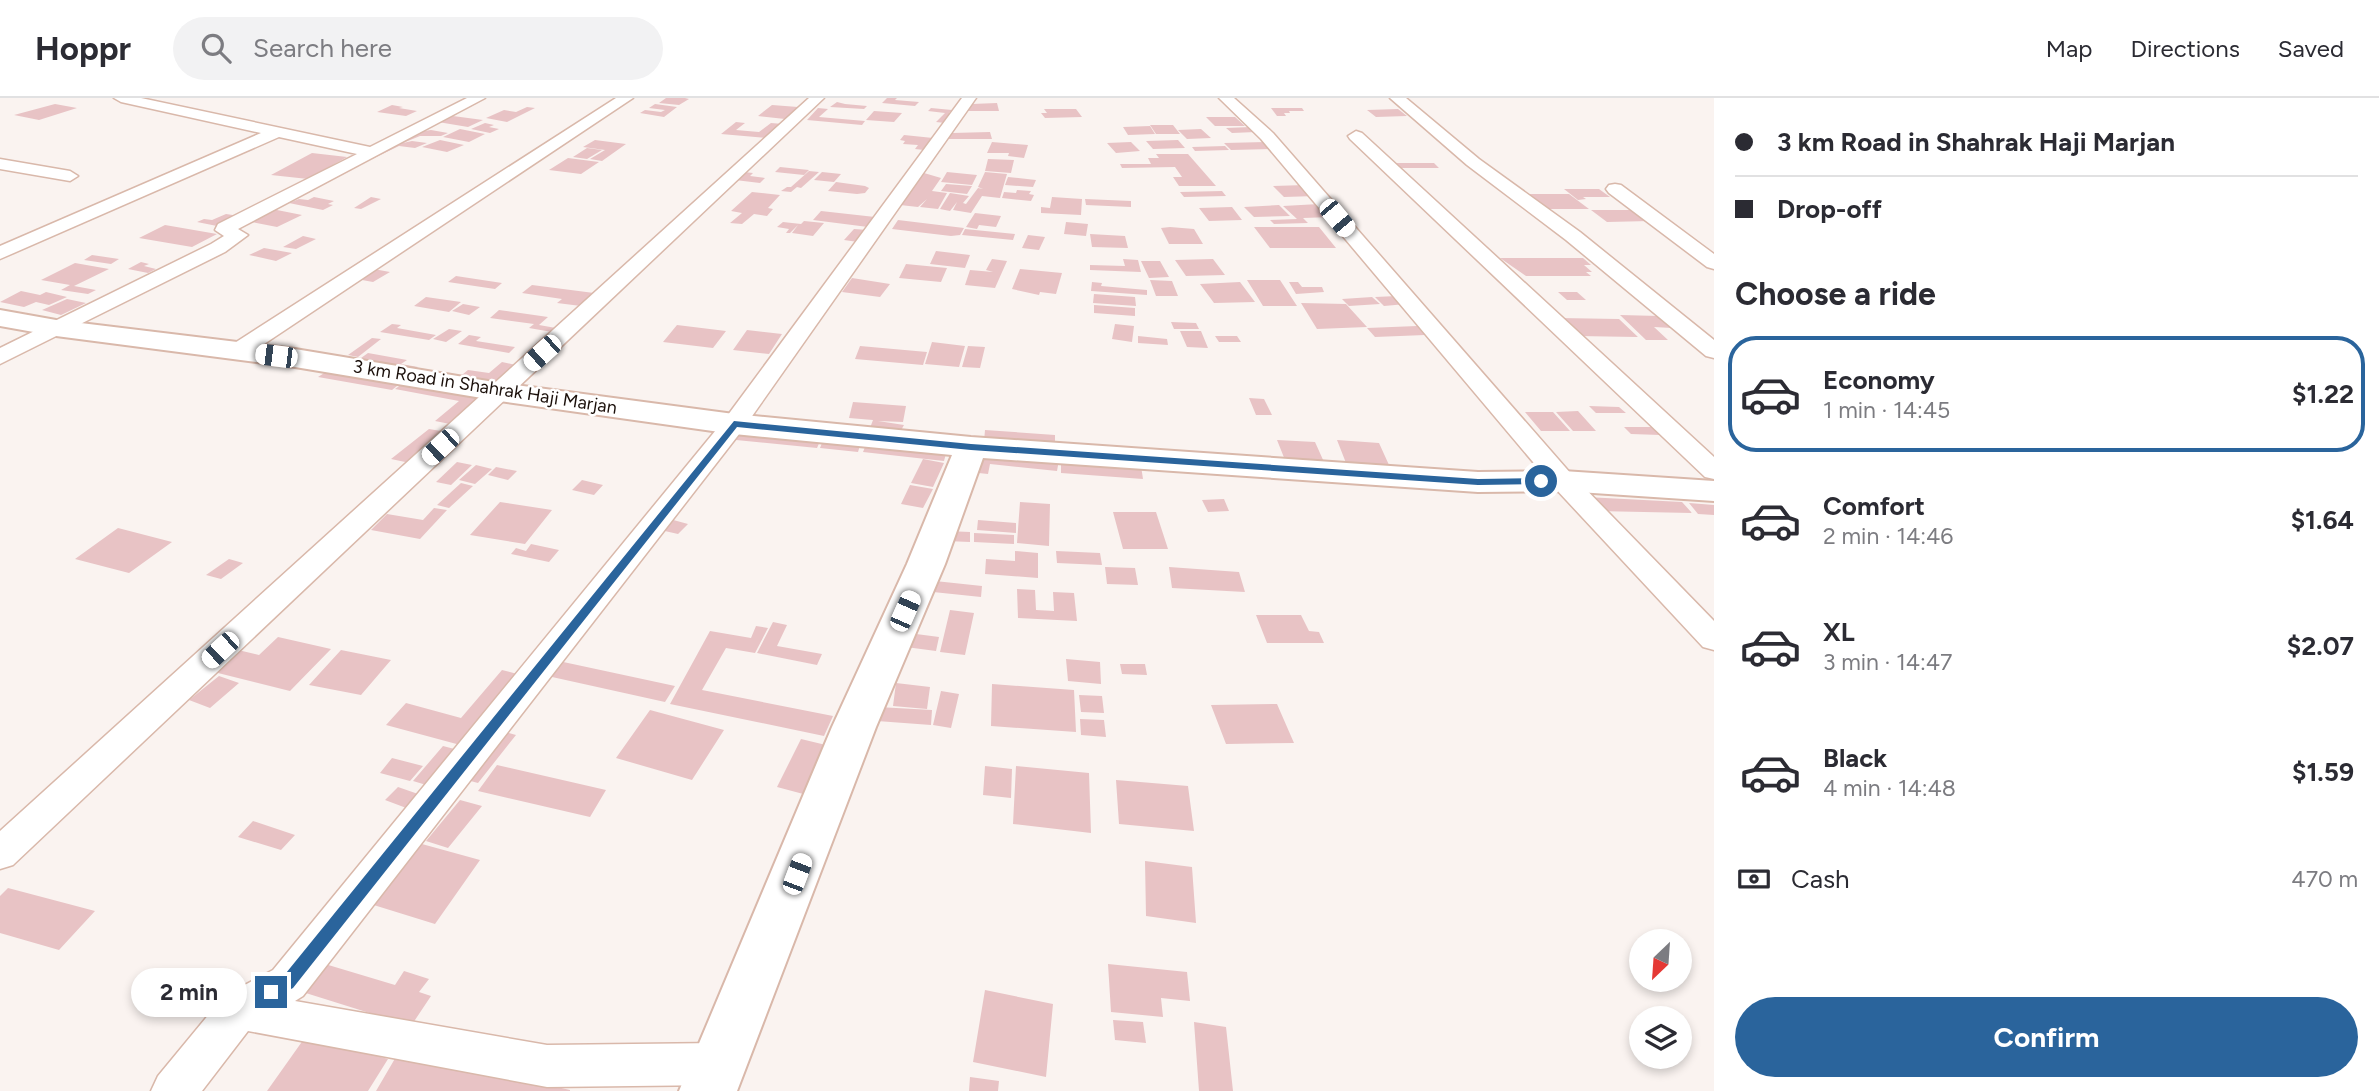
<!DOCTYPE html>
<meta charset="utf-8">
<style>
body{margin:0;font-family:Figtree,sans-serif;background:#f2f2f3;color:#2b2b33;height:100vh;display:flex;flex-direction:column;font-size:26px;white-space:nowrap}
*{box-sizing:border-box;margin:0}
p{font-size:23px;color:#7c7c81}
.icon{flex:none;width:38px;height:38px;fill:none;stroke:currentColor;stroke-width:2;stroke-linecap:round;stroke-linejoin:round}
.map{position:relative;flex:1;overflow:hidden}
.side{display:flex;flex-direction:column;background:#fff;width:665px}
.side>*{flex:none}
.top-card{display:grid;align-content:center;height:154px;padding:0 21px;background:#fff}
.needle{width:46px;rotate:205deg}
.tools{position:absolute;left:1629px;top:831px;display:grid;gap:14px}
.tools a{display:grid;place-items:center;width:63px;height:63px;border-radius:50%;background:#fff;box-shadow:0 4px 10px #0003;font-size:35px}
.end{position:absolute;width:32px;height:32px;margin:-16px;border:9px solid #2a649c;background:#fff;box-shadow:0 0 0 4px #fff}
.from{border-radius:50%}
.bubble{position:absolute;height:49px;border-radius:24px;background:#fff;box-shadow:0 4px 10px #0003;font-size:23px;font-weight:700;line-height:49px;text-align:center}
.car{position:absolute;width:21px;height:42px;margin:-21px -10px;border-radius:9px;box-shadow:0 0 5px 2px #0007;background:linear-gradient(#fff 24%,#345 0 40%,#fff 0 76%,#345 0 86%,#fff 0)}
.top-card b{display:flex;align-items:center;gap:24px;height:66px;font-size:26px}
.top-card b+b{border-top:2px solid #e1e1e2}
.top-card i{width:18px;height:18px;background:#2b2b33}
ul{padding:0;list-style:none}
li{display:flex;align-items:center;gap:21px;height:116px;margin:0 14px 10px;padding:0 7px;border:4px solid transparent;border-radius:28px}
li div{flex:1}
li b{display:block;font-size:26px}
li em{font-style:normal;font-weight:700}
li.current{border-color:#2a649c}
li>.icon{width:63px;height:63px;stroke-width:1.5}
h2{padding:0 21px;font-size:32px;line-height:84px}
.pay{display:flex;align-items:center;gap:18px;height:77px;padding:0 21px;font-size:26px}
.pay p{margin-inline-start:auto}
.cta{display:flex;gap:14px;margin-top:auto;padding:14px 21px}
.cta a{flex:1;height:80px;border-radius:42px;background:#2a649c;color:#fff;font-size:28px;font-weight:700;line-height:80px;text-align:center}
header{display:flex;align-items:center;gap:42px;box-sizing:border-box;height:98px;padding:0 35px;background:#fff;border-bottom:2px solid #e1e1e2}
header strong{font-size:33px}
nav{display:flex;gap:38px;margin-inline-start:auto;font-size:24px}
.search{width:490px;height:63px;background:#f2f2f3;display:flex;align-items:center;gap:18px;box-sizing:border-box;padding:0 24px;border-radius:38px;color:#7c7c81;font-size:26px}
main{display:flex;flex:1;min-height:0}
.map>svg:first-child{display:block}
</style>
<header>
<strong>Hoppr</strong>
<div class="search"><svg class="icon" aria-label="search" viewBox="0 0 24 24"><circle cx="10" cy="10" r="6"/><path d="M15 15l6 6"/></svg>Search here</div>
<nav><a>Map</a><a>Directions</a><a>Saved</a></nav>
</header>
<main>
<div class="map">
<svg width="1714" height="993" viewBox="0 0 1714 993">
<rect width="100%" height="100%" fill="#faf3f0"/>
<!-- building -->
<path fill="#e8c3c5" d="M666,0H685L689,1L679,7L659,5Z
M887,0H897L895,2L919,4L915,8L882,5Z
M837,4L845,6L867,8L864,11L830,9Z
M997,5L999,13H967L972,6Z
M55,6L77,10L39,22L14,17Z
M655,6L677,9L664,19L640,15L645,12L661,14L665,12L649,10Z
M392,7L403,9L399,10L417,13L406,18L377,14Z
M772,7L798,9L785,21L758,18Z
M527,9L535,10L507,24L486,20L504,12L516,14Z
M818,10L828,11L819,19L865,23L862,27L807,22Z
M931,10L952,12L949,15L953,16L945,25L936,24L945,15L928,13Z
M1271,10H1302L1304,13H1289L1290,15H1284L1286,18H1277Z
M1044,11H1076L1082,19L1045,20L1041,15H1047Z
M1398,11L1407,18L1376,19L1367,12Z
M874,13L902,15L894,24L866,22Z
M453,18L483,22L468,29L438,24Z
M1206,19H1235L1245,28H1215Z
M736,24L745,25L736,32L759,34L771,25L783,26L766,40L721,36Z
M485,25L494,27L489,29L499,31L490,35L471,31Z
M1150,27H1173L1180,36H1156Z
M1150,28L1155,36L1128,37L1123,29Z
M1251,29L1256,34L1232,35L1226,30Z
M460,31L485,36L469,44L443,39Z
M1201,31L1211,40L1187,41L1178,32Z
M431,32L448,35L441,38H420L403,45L412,43L427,45L415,50L399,48L372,61L362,59L417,34Z
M990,34L992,41H946L952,35Z
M904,37L933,40L924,52L915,51L918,47L903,46L905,43L900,42Z
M440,42L464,47L447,54L422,49Z
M595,42L626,46L602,63L590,61L605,52L583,49Z
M1178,42L1185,50L1153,51L1146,43Z
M992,44L1028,47L1024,60L1008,58L1009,55H987Z
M1131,44L1140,53L1116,55L1107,45Z
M1266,44L1273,51L1231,52L1224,45Z
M1225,48L1229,52L1195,53L1192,49Z
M587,50L602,52L587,61L573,59Z
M312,55L347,59L308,81L271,77Z
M1156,56H1188L1216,88H1179L1173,79H1182L1175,69L1122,70L1120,66H1151L1148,60H1159Z
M568,60L599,64L581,76L549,72Z
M988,61L1014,62L1011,75L985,73Z
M1391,65H1434L1439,70H1396Z
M780,69L809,72L804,77L775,74Z
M809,73L819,74L801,90L797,89L791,94L781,93L787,89H791Z
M744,74L753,75L750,78L765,80L760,85L735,82Z
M822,74L841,76L834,84L814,82Z
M947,74L977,77L972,87L941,84Z
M985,74L1007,76L1000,100L982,98L971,115L953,112L957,104L950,113L940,111L950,95L969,98L963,105L966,106L978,90L983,91L978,89Z
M924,75L941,80L932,93L947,95L938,111L920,109L927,101L918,109L900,107L915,83L918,84Z
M1008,79L1036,82L1033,89L1005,87Z
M836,84L865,88L869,90L865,95L857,96L828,93Z
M946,86L972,88L967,96L941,93Z
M1305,87L1316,98L1284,99L1273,88Z
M1564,91H1599L1610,99H1583L1586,101L1578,102Z
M1017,92L1031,93L1029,96L1034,97L1031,103L1002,100L1004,94L1016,95Z
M1222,93L1226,98L1184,99L1180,94Z
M752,94L780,97L768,110L773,111L767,118L754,116L742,126L730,125L742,115L731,113Z
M1524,96H1569L1589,111H1542Z
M314,99L334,103L328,106L333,107L323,112L289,105L299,101L308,102Z
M371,99L381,101L361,111L354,110Z
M1052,99L1082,101L1081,117L1041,115V109L1050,110Z
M1085,101L1131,103V109L1086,107Z
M1319,106L1332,119L1303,120L1308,125L1274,126L1270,122L1297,121L1283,108Z
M1279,107L1290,118L1254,119L1244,109Z
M1232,109L1242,122L1209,123L1199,110Z
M272,111L302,117L277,129L247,123Z
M1591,112H1634L1650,123L1607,124Z
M821,113L875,119L868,129L813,122Z
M975,115L1001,118L996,129L979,127L977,131L966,129Z
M226,116L239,118L217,128L197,124L204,121L212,122Z
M898,122L964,130L960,137L951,138L892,131Z
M804,123L824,125L813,138L792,135L798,127L790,135H786L789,131L777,129L783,124L801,126Z
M1066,124L1088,126L1086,138L1064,136Z
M165,127L217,136L192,149L139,140Z
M1170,129L1194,131L1203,146H1169L1161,130Z
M1254,129H1319L1336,150H1270Z
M854,131L868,132L858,144L844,142Z
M965,131L1015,136L1013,142L962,137Z
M1090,136L1125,138L1128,150L1092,149Z
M1028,137L1045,139L1039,152L1022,150Z
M303,138L316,141L296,151L283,149Z
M264,150L292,155L276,163L249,157Z
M936,153L970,157L965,170L930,166Z
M92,157L119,161L111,166L84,162Z
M1500,160H1583L1591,167H1584L1592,174H1586L1591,178H1526Z
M992,161L1007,163L995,190L965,187L970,172L993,174L986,172Z
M1123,161L1138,162L1141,174L1090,172V167L1125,168Z
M1213,161L1225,177L1186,178L1175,162Z
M1141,163H1160L1169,179L1149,180Z
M141,164L149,166L144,168L156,171L148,175L128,171Z
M75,165L109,171L74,188L96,192L88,196L61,192L70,187L41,182Z
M906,166L947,170L941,184L899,180Z
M368,170L390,174L373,184L351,180Z
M1020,171L1062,175L1056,196L1040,194L1039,197L1012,191Z
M456,178L502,185L495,191L448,184Z
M852,180L890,186L880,199L842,194Z
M1150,182L1172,183L1178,198H1156Z
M1247,182H1280L1297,208H1263Z
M1092,184L1102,185L1101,188L1147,192V197L1091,193Z
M1240,184L1255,204L1214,205L1200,186Z
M1289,184H1298L1302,189H1322L1324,194L1296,196Z
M532,187L594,195L581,208L557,205L562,201L522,195Z
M21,193L40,197L46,194L67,199L49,207L36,204L24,209L0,204Z
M1558,194H1577L1586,202H1567Z
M1094,196L1135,199L1136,208L1093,205Z
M1397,198L1406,206L1384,208L1375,199Z
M426,199L461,204L449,214L414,208Z
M1372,199L1380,206L1349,208L1342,201Z
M67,201L86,205L61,217L42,212Z
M1301,205L1346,206L1367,229L1317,231Z
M463,206L480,209L469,217L452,213Z
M1094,207L1135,210V218L1094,215Z
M499,212L548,219L539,227L556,230L552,234L529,230L534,226L490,220Z
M1620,217L1659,218L1672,230L1654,229L1668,242H1646Z
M1559,220L1619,221L1638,239L1577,238Z
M1171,224L1196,225L1199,231H1174Z
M392,226L401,227L397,230L436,237L429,242L380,234Z
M1115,226L1134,228L1132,244L1112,241Z
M677,227L726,233L713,250L663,244Z
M1417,228L1425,237L1375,239L1367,230Z
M449,231L462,233L446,244L433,241Z
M747,232L782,236L769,256L733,252Z
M1180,233H1201L1208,250L1187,249Z
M469,237L481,239L476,243L515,249L509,255L458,246Z
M1138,238L1167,241L1168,247L1138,245Z
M1215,238H1237L1241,244H1219Z
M372,240L381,241L358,259L348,257Z
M932,244L965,248L959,269L925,266Z
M860,248L927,254L923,267L855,261Z
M968,248L985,249L980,270L962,269Z
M368,255L407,262L401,266L418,269L410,274L354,265Z
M502,264L516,267L493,287L457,281L468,272L489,275Z
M329,272L402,284L392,292L318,279Z
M405,284L488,299L455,327L435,323L459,303L395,291Z
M1249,300L1264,301L1272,317H1256Z
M853,304L906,308L903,324L878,323L904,327L900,334L870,330L873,322L849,320Z
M1589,308L1619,309L1626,315H1596Z
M1578,313L1596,333H1573L1556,314Z
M1525,314H1553L1570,333H1541Z
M1624,329H1653L1660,337L1631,336Z
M429,331L447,334L410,365L391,361Z
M731,332L821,341L817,350L726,341Z
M985,332L1055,337V349L984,344Z
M824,340L861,344L858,354L820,350Z
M1277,342L1315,344L1324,364L1285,362Z
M1337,342L1379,345L1389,367L1346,365Z
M867,344L947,352L944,363L863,354Z
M973,353L1059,362L1057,373L990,366L988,376L969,374Z
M923,361L944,365L933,389L911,385Z
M1061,363L1141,368L1143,381L1061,375Z
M457,364L472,367L451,387L436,384Z
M476,367L492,371L475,386L459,382Z
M496,369L517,373L508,382L488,377Z
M582,382L603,387L594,397L572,392Z
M461,385L473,388L449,410L437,407Z
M910,387L933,391L923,410L901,406Z
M1586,399L1682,404L1692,415L1596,413Z
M1224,401L1229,413L1208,414L1202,402Z
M500,404L552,412L525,446L470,437Z
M1020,404L1050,406L1049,448L1017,445Z
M1689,405L1714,407V417L1698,416Z
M434,410L447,412L420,441L371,432L387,416L423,422Z
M1113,414H1156L1168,451H1123Z
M666,420L688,426L678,436L656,431Z
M978,422L1016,425V435L977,432Z
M118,430L172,444L129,475L75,461Z
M947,433L970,434V444L946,443Z
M974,435L1014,437V446L974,444Z
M531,446L559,452L549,464L511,456L516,450L526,453Z
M1015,453L1038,455V480L985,476L986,461L1015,463Z
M1056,453L1100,455L1102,467L1057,465Z
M229,461L243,465L221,481L206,477Z
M1105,469L1135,470L1138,487L1107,486Z
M1169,469L1239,474L1245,494L1172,490Z
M935,483L982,488L981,499L933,494Z
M1017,491L1035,492L1036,512L1054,513L1053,494L1074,495L1077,523L1018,520Z
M950,512L974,515L965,557L940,554Z
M1256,517H1301L1309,533L1319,534L1324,545H1267Z
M773,524L787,527L777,548L822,556L817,567L757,555Z
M756,528L768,530L755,555L726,550L702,592L833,618L824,638L670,606L710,533L751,540Z
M901,534L939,539L936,553L898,548Z
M278,539L331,551L290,593L214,574L238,552L259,557Z
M341,552L391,562L361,597L309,587Z
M1066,561L1100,564L1101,586L1068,583Z
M554,562L675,588L665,604L543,577Z
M1120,566H1145L1147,577L1122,576Z
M502,572L521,577L464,648L386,627L406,605L461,620Z
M219,578L239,585L210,610L189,602Z
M896,585L930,589L927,611L893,608Z
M992,586L1074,592L1076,634L991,628Z
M941,593L959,596L951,630L933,627Z
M1079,597L1102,598L1104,615L1081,614Z
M1277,606L1294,645L1226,646L1211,607Z
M878,609L932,612L931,627L877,623Z
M650,612L724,632L692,682L616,660Z
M1080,621L1104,622L1106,639L1081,637Z
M502,633L516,637L478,685L463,681Z
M801,641L830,648L807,697L777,689Z
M443,648L462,653L433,689L413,683Z
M392,660L423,668L410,683L380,675Z
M497,667L606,692L590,719L478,693Z
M985,668L1012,671L1011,700L983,697Z
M1016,668L1089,675L1091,735L1013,726Z
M1116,682L1188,688L1194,733L1119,726Z
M398,689L421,697L409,711L385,702Z
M460,702L482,708L448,750L426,743Z
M253,723L295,737L281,752L238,739Z
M411,743L480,762L435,826L364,804Z
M1145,763L1192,769L1196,825L1146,818Z
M8,790L95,813L59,852L0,835V798Z
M315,863L395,887L404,873L429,881L419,894L431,898L411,928L293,891Z
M1108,866L1187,874L1190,903L1161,900L1163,919L1111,914Z
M985,892L1053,906L1046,979L973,964Z
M1113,922L1143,924L1146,945L1115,942Z
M1194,924L1226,929L1233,993H1199Z
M306,938L388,961L368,993H267Z
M400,952L570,992V993H376Z
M970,979L999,983L998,993H969Z"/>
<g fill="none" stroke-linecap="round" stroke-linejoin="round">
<!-- street casing -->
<g stroke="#d9b8aa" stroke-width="3">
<path id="street" d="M114,0H141L370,49L467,0H485L238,131L248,137L225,154L0,266V250L211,146L224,138L215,132L218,126L357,56L279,39L0,161V148L261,35L121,4Z
M616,0H633L246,258H230L227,253L230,248Z
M809,0H824L13,767L0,771V733Z
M962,0H976L743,331L303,898L295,903L547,947L719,945L735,951L741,966L735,981L719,987L547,989L248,933L202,993H151L158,978L224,898L273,872L725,321Z
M1219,0H1234L1273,35L1572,377L1714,523V552L1703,549L1554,389L1261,41Z
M1390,0H1406L1479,61L1580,134L1714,242V260L1706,258L1566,142L1467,67Z
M1356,33L1362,35L1714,359V381L1705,379L1350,41L1348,38Z
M0,61L70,73L78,78L70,83L0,71Z
M1615,86L1621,87L1714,156V171L1707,169L1609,95L1606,91L1609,87Z"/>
</g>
<!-- secondary casing -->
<g stroke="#d9b8aa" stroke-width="4">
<path id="secondary" d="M0,212L56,222L295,251L500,285L734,316L971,339L1478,374L1563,373L1714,383V403L1563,393L1478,394L983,360L945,466L876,629L737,993H679L832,629L907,466L952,357L734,336L500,303L295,269L56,238L0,228Z"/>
</g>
<!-- street -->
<use href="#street" fill="#fff" fill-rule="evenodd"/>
<!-- secondary -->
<use href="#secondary" fill="#fff" fill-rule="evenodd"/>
</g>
<!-- route -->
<path fill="#2a649c" d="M734,323L971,346L1478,381L1541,380L1546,383L1541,386L1478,387L971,352L737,329L293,890L271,901L266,899L263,894L266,889L282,880Z"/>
<g text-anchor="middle" stroke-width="5" stroke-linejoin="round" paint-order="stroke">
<!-- far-street labels -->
<g font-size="18" fill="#1a0f0a" stroke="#fff">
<text transform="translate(485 289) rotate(9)" y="6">3 km Road in Shahrak Haji Marjan</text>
</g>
</g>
</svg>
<div class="tools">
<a><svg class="needle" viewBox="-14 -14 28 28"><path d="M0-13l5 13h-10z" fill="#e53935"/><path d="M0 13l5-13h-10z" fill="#7c7c81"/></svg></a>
<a><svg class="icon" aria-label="layers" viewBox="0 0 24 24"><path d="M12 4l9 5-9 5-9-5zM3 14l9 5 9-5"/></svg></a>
</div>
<i class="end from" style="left:1541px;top:383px"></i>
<i class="end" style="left:271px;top:894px"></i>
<div class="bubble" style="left:131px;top:870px;width:116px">2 min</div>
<i class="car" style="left:1337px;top:120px;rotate:140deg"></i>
<i class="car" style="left:542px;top:255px;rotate:228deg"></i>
<i class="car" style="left:276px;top:258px;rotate:277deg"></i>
<i class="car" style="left:440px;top:349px;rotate:227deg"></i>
<i class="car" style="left:905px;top:513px;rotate:24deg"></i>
<i class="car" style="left:220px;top:552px;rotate:227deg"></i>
<i class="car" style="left:797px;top:776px;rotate:21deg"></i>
</div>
<section class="side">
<div class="top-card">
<b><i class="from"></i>3 km Road in Shahrak Haji Marjan</b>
<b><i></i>Drop-off</b>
</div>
<h2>Choose a ride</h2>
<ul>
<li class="current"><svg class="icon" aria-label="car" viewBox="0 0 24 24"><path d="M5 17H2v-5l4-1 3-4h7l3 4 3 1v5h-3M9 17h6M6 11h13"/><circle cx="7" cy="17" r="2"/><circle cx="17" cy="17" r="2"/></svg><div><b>Economy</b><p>1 min · 14:45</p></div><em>$1.22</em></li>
<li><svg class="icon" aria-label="car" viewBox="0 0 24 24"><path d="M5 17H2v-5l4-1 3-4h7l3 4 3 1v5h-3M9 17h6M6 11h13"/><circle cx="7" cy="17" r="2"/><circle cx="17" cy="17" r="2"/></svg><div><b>Comfort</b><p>2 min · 14:46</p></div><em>$1.64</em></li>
<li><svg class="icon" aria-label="car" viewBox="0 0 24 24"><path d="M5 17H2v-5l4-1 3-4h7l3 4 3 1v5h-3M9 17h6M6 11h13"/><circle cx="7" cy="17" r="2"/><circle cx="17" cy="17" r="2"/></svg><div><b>XL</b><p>3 min · 14:47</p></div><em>$2.07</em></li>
<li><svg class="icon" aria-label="car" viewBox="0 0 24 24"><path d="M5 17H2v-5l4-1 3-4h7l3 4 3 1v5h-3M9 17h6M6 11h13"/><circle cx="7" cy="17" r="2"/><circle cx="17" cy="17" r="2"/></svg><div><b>Black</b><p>4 min · 14:48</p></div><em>$1.59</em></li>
</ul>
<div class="pay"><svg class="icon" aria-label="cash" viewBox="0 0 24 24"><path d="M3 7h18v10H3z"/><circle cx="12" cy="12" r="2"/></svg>Cash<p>470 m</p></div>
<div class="cta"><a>Confirm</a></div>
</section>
</main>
